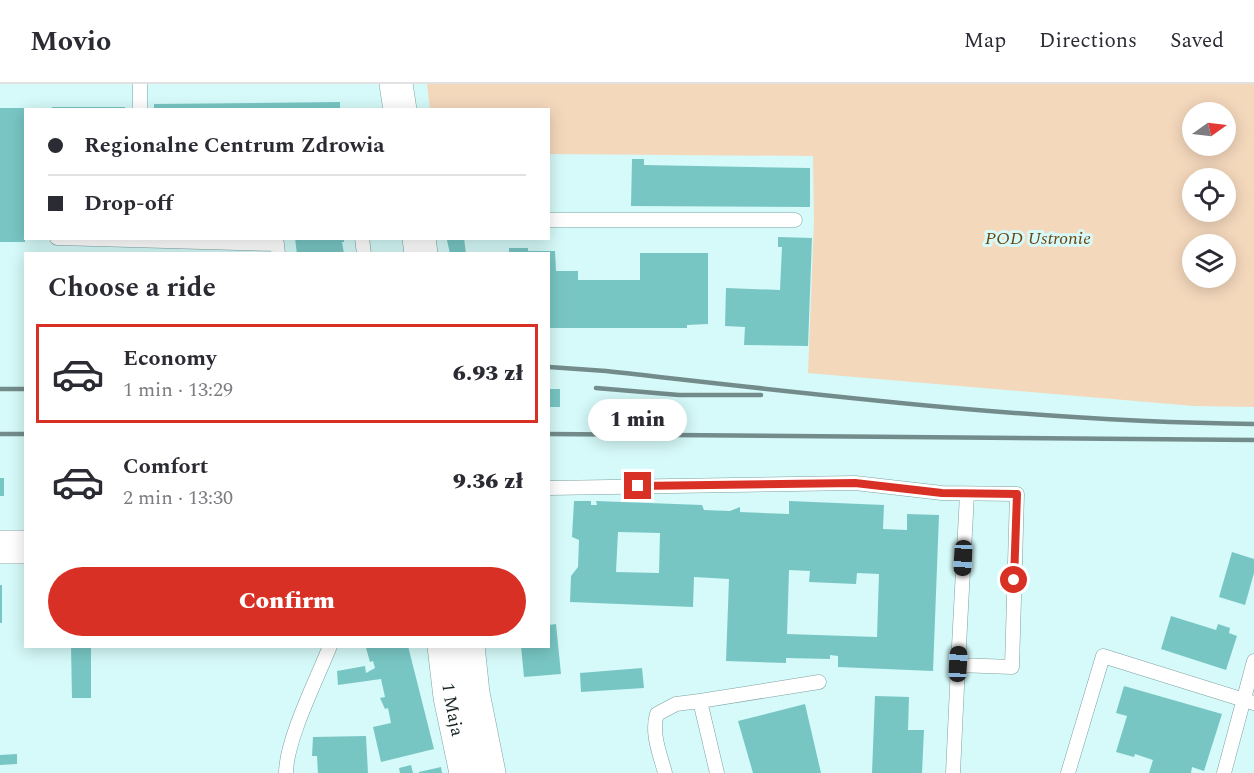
<!DOCTYPE html>
<meta charset="utf-8">
<style>
body{margin:0;font-family:Spectral,serif;background:#f2f2f3;color:#2b2b33;height:100vh;display:flex;flex-direction:column;font-size:22px;white-space:nowrap}
*{box-sizing:border-box;margin:0}
p{font-size:20px;color:#7c7c81}
.icon{flex:none;width:33px;height:33px;fill:none;stroke:currentColor;stroke-width:2;stroke-linecap:round;stroke-linejoin:round}
.map{position:relative;flex:1;overflow:hidden}
.details{position:absolute;left:24px;top:168px;width:526px;height:396px;display:flex;flex-direction:column;background:#fff;border-radius:0px;box-shadow:0 3px 15px #0003}
.details>*{flex:none}
.top-card{position:absolute;left:24px;top:24px;width:526px;height:132px;border-radius:0px;box-shadow:0 3px 15px #0003;display:grid;align-content:center;height:132px;padding:0 24px;background:#fff}
.needle{width:39px;rotate:76deg}
.tools{position:absolute;left:1182px;top:18px;display:grid;gap:12px}
.tools a{display:grid;place-items:center;width:54px;height:54px;border-radius:50%;background:#fff;box-shadow:0 3px 15px #0003;font-size:30px}
.end{position:absolute;width:27px;height:27px;margin:-14px;border:8px solid #d93025;background:#fff;box-shadow:0 0 0 3px #fff}
.from{border-radius:50%}
.bubble{position:absolute;height:42px;border-radius:21px;background:#fff;box-shadow:0 3px 15px #0003;font-size:20px;font-weight:800;line-height:42px;text-align:center}
.car{position:absolute;width:18px;height:36px;margin:-18px -9px;border-radius:8px;box-shadow:0 0 4px 2px #0007;background:linear-gradient(#222 24%,#8ab4d8 0 40%,#222 0 76%,#8ab4d8 0 86%,#222 0)}
.top-card b{display:flex;align-items:center;gap:21px;height:57px;font-size:22px}
.top-card b+b{border-top:2px solid #e1e1e2}
.top-card i{width:15px;height:15px;background:#2b2b33}
ul{padding:0;list-style:none}
li{display:flex;align-items:center;gap:18px;height:99px;margin:0 12px 9px;padding:0 12px;border:3px solid transparent;border-radius:0px}
li div{flex:1}
li b{display:block;font-size:22px}
li em{font-style:normal;font-weight:800}
li.current{border-color:#d93025}
li>.icon{width:54px;height:54px;stroke-width:1.5}
h2{padding:0 24px;font-size:27px;line-height:72px}
.primary-button{display:flex;gap:12px;margin-top:auto;padding:12px 24px}
.primary-button a{flex:1;height:69px;border-radius:36px;background:#d93025;color:#fff;font-size:24px;font-weight:800;line-height:69px;text-align:center}
header{display:flex;align-items:center;gap:36px;box-sizing:border-box;height:84px;padding:0 30px;background:#fff;border-bottom:2px solid #e1e1e2}
header strong{font-size:28px}
nav{display:flex;gap:33px;margin-inline-start:auto;font-size:21px}
.map>svg:first-child{display:block}
</style>
<header>
<strong>Movio</strong>
<nav><a>Map</a><a>Directions</a><a>Saved</a></nav>
</header>
<div class="map">
<svg width="1254" height="689" viewBox="0 0 1254 689">
<rect width="100%" height="100%" fill="#d5faf9"/>
<!-- green -->
<path fill="#f4d8bc" fill-rule="evenodd" d="M427,0H1254V323L1194,322L808,289L814,138L813,72L549,70V26L430,25ZM1192,28H1226V62H1192ZM1192,94H1226V128H1192ZM1192,160H1226V194H1192Z"/>
<!-- building -->
<path fill="#78c6c4" fill-rule="evenodd" d="M340,18V26H154V20Z
M52,23H125V26H52Z
M0,24H26L25,158H0Z
M632,75H644V81L810,84V123L631,122Z
M778,153L812,154L808,262L744,261L745,243L725,242L726,204L780,206L782,163H778Z
M295,154H344V158H342L344,170H297Z
M464,154L466,170H450L447,156Z
M509,164H528V167H555L556,187H578V196H640V169H708V240L687,241V244H549V170H509Z
M549,305H560V323H549Z
M0,394H4V412H0Z
M574,417H591V421H597L596,417L702,421L704,426L730,427L740,423V428L789,430V417L884,421L883,445L907,446V430L939,431L933,587L838,583V572L830,571V575L786,574V579L726,577L729,495L694,493L693,523L570,518L571,492L578,483L579,456L572,453ZM618,448L660,449L659,489L616,488ZM789,486L810,487L809,498L856,500L857,489L879,490L877,553L787,550Z
M1232,468L1254,475V489L1245,521L1219,513Z
M0,501H2V539H0Z
M1171,532L1216,546L1218,540L1230,544L1229,549L1237,552L1226,586L1161,565Z
M556,540L561,590L524,593L521,562H549V541Z
M71,562H91V614H72Z
M370,562H408L434,665L381,678L373,643L391,639L388,624L385,625L380,614L385,613L381,595L338,601L337,587L365,582L366,589L375,584L373,577L370,578L366,564Z
M642,584L644,604L581,608L580,589Z
M1124,602L1222,630L1204,687L1192,683L1191,689H1149L1153,676L1135,670L1134,673L1116,668L1127,632L1116,629Z
M875,612L909,613L908,646H924L922,689H872Z
M805,620L821,689H753L738,637Z
M366,652L368,689H318L317,672H312L313,653Z
M17,670V680L0,681V671Z
M411,681L413,689H400L399,684Z
M441,683L442,689H419V688Z"/>
<g fill="none" stroke-linecap="round" stroke-linejoin="round">
<!-- lane casing -->
<g stroke="#7ea1a0" stroke-width="15">
<path id="lane" d="M140,26V0
M549,136H795
M57,154L277,160L278,170
M362,154L364,170
M549,404L855,399L942,409L1017,410L1012,583L958,581L967,410
M700,617L819,598
M286,689C286,656 317,595 330,562
M665,689C660,670 651,649 657,630L676,620L700,617L717,689
M953,689L958,581
M1068,689L1103,572L1254,619
M1224,689L1254,577"/>
</g>
<!-- secondary casing -->
<g stroke="#7ea1a0" stroke-width="34">
<g id="secondary">
<path d="M396,0L400,26"/>
<path d="M419,154L421,170"/>
<path d="M0,463H26"/>
<path id="s1" d="M444,562L450,613L466,689"/>
<path d="M468,562L473,609L489,689"/>
</g>
</g>
<!-- lane -->
<use href="#lane" stroke="#fff" stroke-width="14"/>
<!-- secondary -->
<use href="#secondary" stroke="#fff" stroke-width="33"/>
<!-- rail -->
<path stroke="#738c8b" stroke-width="4.5" d="M549,283L606,287C822,311 1037,338 1254,340
M596,304L679,311H761
M0,305H26
M0,350H26
M549,350L1254,356"/>
</g>
<g fill="none" stroke-linecap="round" stroke-linejoin="round">
<!-- route -->
<path stroke="#d93025" stroke-width="8" d="M638,402L855,399L942,409L1017,410L1014,496"/>
</g>
<g text-anchor="middle" stroke-width="6" stroke-linejoin="round" paint-order="stroke">
<!-- park labels -->
<g font-size="18" font-style="italic" fill="#6c430d" stroke="#d5faf9">
<text x="1038" y="160">POD Ustronie</text>
</g>
<!-- street labels -->
<g font-size="18" fill="#182625" stroke="#d5faf9">
<text dy="6" stroke="none"><textPath href="#s1" startOffset="64">1 Maja</textPath></text>
</g>
</g>
</svg>
<div class="tools">
<a><svg class="needle" viewBox="-14 -14 28 28"><path d="M0-13l5 13h-10z" fill="#e53935"/><path d="M0 13l5-13h-10z" fill="#7c7c81"/></svg></a>
<a><svg class="icon" aria-label="locate" viewBox="0 0 24 24"><circle cx="12" cy="12" r="6"/><path d="M12 2v4M12 18v4M2 12h4M18 12h4"/></svg></a>
<a><svg class="icon" aria-label="layers" viewBox="0 0 24 24"><path d="M12 4l9 5-9 5-9-5zM3 14l9 5 9-5"/></svg></a>
</div>
<i class="end from" style="left:1014px;top:496px"></i>
<i class="end" style="left:638px;top:402px"></i>
<div class="bubble" style="left:588px;top:315px;width:99px">1 min</div>
<i class="car" style="left:963px;top:474px;rotate:183deg"></i>
<i class="car" style="left:958px;top:580px;rotate:3deg"></i>
<div class="top-card">
<b><i class="from"></i>Regionalne Centrum Zdrowia</b>
<b><i></i>Drop-off</b>
</div>
<section class="details">
<h2>Choose a ride</h2>
<ul>
<li class="current"><svg class="icon" aria-label="car" viewBox="0 0 24 24"><path d="M5 17H2v-5l4-1 3-4h7l3 4 3 1v5h-3M9 17h6M6 11h13"/><circle cx="7" cy="17" r="2"/><circle cx="17" cy="17" r="2"/></svg><div><b>Economy</b><p>1 min · 13:29</p></div><em>6.93 zł</em></li>
<li><svg class="icon" aria-label="car" viewBox="0 0 24 24"><path d="M5 17H2v-5l4-1 3-4h7l3 4 3 1v5h-3M9 17h6M6 11h13"/><circle cx="7" cy="17" r="2"/><circle cx="17" cy="17" r="2"/></svg><div><b>Comfort</b><p>2 min · 13:30</p></div><em>9.36 zł</em></li>
</ul>
<div class="primary-button"><a>Confirm</a></div>
</section>
</div>
